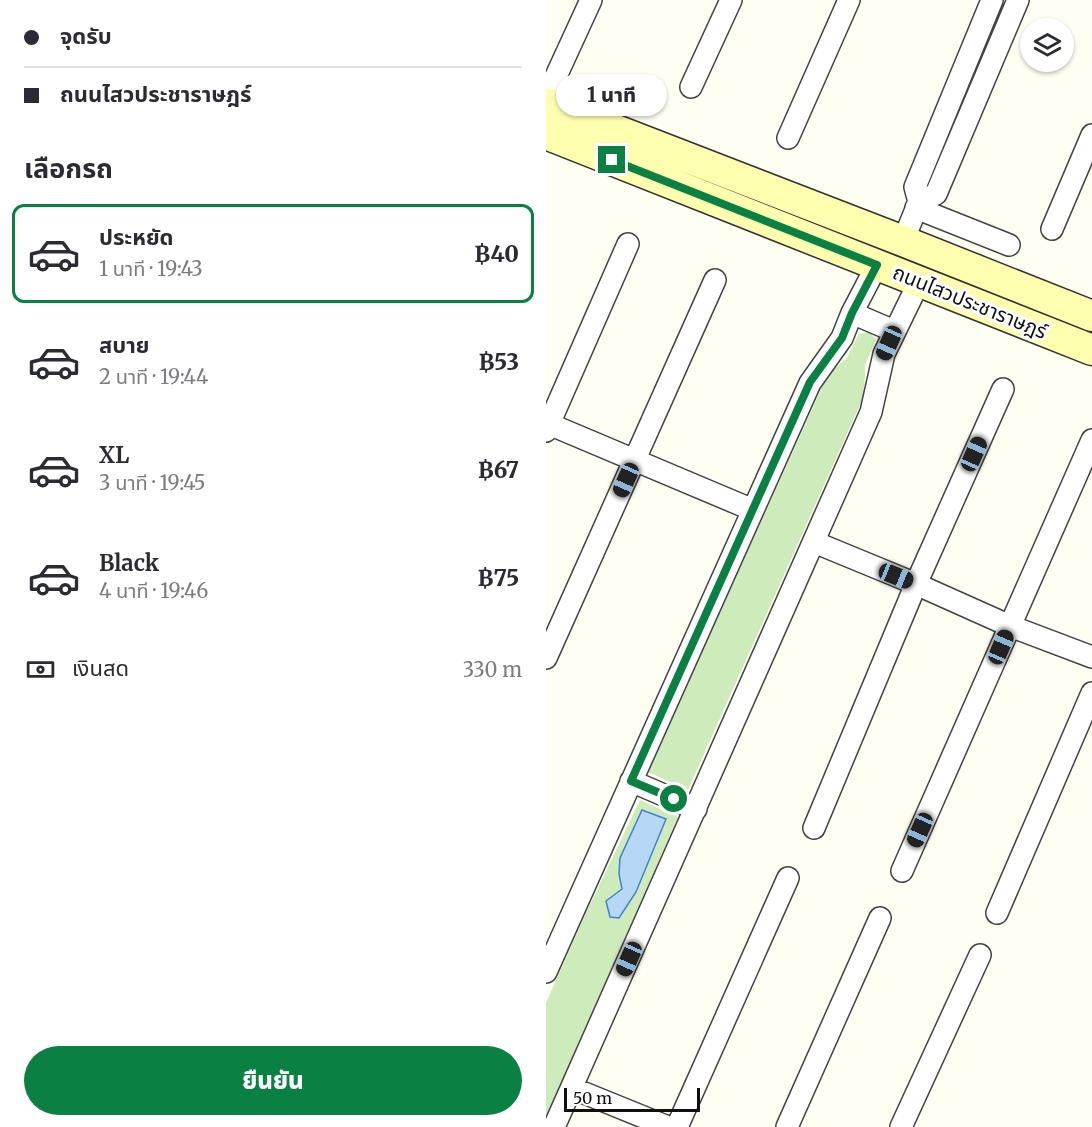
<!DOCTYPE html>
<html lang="th">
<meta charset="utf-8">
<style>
body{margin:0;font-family:Merriweather,"Noto Sans Thai",serif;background:#f2f2f3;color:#2b2b33;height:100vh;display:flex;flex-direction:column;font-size:22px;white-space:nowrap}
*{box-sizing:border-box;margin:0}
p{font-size:20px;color:#7c7c81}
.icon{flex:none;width:33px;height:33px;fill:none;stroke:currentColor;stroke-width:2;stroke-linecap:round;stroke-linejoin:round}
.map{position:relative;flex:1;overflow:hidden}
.drawer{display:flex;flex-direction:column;background:#fff;width:546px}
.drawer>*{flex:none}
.hud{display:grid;align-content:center;height:132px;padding:0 24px;background:#fff}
.controls{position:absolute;left:474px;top:18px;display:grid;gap:12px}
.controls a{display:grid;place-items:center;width:54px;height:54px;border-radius:50%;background:#fff;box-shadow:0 2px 4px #0004;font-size:30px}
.scale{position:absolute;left:18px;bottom:15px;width:136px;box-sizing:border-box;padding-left:6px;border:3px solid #101010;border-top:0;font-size:16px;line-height:21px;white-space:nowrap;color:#101010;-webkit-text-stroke:4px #fff;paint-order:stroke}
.end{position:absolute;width:27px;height:27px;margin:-14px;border:8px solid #0b8043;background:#fff;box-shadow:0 0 0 3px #fff}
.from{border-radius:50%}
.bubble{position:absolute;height:42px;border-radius:21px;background:#fff;box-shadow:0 2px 4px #0004;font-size:20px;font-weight:800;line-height:42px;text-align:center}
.car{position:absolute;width:18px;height:36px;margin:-18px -9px;border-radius:8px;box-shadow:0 0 4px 2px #0007;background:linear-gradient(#222 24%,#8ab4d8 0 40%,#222 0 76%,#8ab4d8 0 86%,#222 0)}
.hud b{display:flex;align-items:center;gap:21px;height:57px;font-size:22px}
.hud b+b{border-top:2px solid #e1e1e2}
.hud i{width:15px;height:15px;background:#2b2b33}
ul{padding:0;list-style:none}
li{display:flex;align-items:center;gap:18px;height:99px;margin:0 12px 9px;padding:0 12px;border:3px solid transparent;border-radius:12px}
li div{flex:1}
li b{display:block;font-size:22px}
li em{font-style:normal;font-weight:800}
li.selected{border-color:#0b8043}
li>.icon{width:54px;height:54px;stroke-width:1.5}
h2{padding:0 24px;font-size:27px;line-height:72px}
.pay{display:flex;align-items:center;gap:15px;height:66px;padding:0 24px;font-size:22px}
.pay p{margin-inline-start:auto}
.cta{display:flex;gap:12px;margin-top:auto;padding:12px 24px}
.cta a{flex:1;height:69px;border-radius:36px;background:#0b8043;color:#fff;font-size:24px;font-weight:800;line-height:69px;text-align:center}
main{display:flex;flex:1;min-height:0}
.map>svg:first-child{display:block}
</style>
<main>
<section class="drawer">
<div class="hud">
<b><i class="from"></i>จุดรับ</b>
<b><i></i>ถนนไสวประชาราษฎร์</b>
</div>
<h2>เลือกรถ</h2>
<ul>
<li class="selected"><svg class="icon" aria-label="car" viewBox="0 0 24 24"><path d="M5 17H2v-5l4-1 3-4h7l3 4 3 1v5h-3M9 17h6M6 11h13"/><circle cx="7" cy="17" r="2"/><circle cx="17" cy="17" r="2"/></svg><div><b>ประหยัด</b><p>1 นาที · 19:43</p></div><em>฿40</em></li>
<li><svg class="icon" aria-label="car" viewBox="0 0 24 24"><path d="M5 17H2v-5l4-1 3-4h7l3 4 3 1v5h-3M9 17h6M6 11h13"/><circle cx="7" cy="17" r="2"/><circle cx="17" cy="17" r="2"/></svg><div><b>สบาย</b><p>2 นาที · 19:44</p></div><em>฿53</em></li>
<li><svg class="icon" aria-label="car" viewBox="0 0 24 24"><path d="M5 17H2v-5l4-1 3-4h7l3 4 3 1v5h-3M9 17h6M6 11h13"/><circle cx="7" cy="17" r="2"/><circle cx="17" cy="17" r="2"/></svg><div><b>XL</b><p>3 นาที · 19:45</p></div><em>฿67</em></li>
<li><svg class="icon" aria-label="car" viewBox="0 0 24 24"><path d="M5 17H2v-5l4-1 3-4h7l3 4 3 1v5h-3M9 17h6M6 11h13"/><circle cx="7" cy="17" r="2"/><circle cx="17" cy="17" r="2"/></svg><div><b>Black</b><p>4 นาที · 19:46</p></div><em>฿75</em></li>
</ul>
<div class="pay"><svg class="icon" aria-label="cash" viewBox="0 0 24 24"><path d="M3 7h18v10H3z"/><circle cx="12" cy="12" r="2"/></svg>เงินสด<p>330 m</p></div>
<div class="cta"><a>ยืนยัน</a></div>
</section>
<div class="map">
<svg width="546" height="1127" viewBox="0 0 546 1127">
<rect width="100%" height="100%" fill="#fffef3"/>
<!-- green -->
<path fill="#ceebbc" d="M323,332L330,339L319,365V378L317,398L142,790L102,772L282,374L301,358L308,343L313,334Z
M94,800L132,817L0,1117V1003L40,913Z"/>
<!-- water -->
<path fill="#b7d7f7" stroke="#3e83cf" stroke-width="1.5" d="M96,810L120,819L90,892L73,918L64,917L60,901L76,889L73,874L74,858Z"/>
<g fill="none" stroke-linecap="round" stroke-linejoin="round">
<!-- street casing -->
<g stroke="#434343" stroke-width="24">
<path id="street" d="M145,87L185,0
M0,98L45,0
M242,138L303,0
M373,202L390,194L472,0
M370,208L463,245
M506,229L546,135
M357,241L373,202L369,187L446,0
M306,313L348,331
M3,424L207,510
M0,431L82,244
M268,542L370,584L464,626L546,657
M0,658L169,280
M85,781L150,809
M268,828L370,584L457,389
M356,871L546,440
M451,913L546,693
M0,972L264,383L296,338L306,313L331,265
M26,1088L122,1127
M8,1127L325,412L338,354L373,282
M131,1127L242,878
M241,1127L334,918
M355,1127L434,955"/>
</g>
<!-- secondary casing -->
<g stroke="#323232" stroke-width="33">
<path id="secondary" d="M0,103L357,241L546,316
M0,134L546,350"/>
</g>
<!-- street -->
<use href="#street" stroke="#fff" stroke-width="21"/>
<!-- secondary -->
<use href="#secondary" stroke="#feffae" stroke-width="30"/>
</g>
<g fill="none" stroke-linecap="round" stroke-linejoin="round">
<!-- route -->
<path stroke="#0b8043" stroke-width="8" d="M66,160L331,265L306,313L296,338L264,382L85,781L128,799"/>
</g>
<g text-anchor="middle" stroke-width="6" stroke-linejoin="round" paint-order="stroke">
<!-- street labels -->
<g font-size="20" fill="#101010" stroke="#fff">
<text transform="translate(424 302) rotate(22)" y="7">ถนนไสวประชาราษฎร์</text>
</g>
</g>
</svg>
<div class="controls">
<a><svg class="icon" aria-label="layers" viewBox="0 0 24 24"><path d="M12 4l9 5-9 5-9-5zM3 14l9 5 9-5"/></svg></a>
</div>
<div class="scale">50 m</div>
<i class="end from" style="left:128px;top:799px"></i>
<i class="end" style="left:66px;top:160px"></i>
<div class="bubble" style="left:10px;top:74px;width:111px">1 นาที</div>
<i class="car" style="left:343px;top:343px;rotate:204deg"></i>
<i class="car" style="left:428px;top:454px;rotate:24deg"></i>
<i class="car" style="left:80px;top:480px;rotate:204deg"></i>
<i class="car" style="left:350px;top:576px;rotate:112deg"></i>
<i class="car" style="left:455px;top:647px;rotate:23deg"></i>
<i class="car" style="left:374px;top:830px;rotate:204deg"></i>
<i class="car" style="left:83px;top:959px;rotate:204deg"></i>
</div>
</main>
